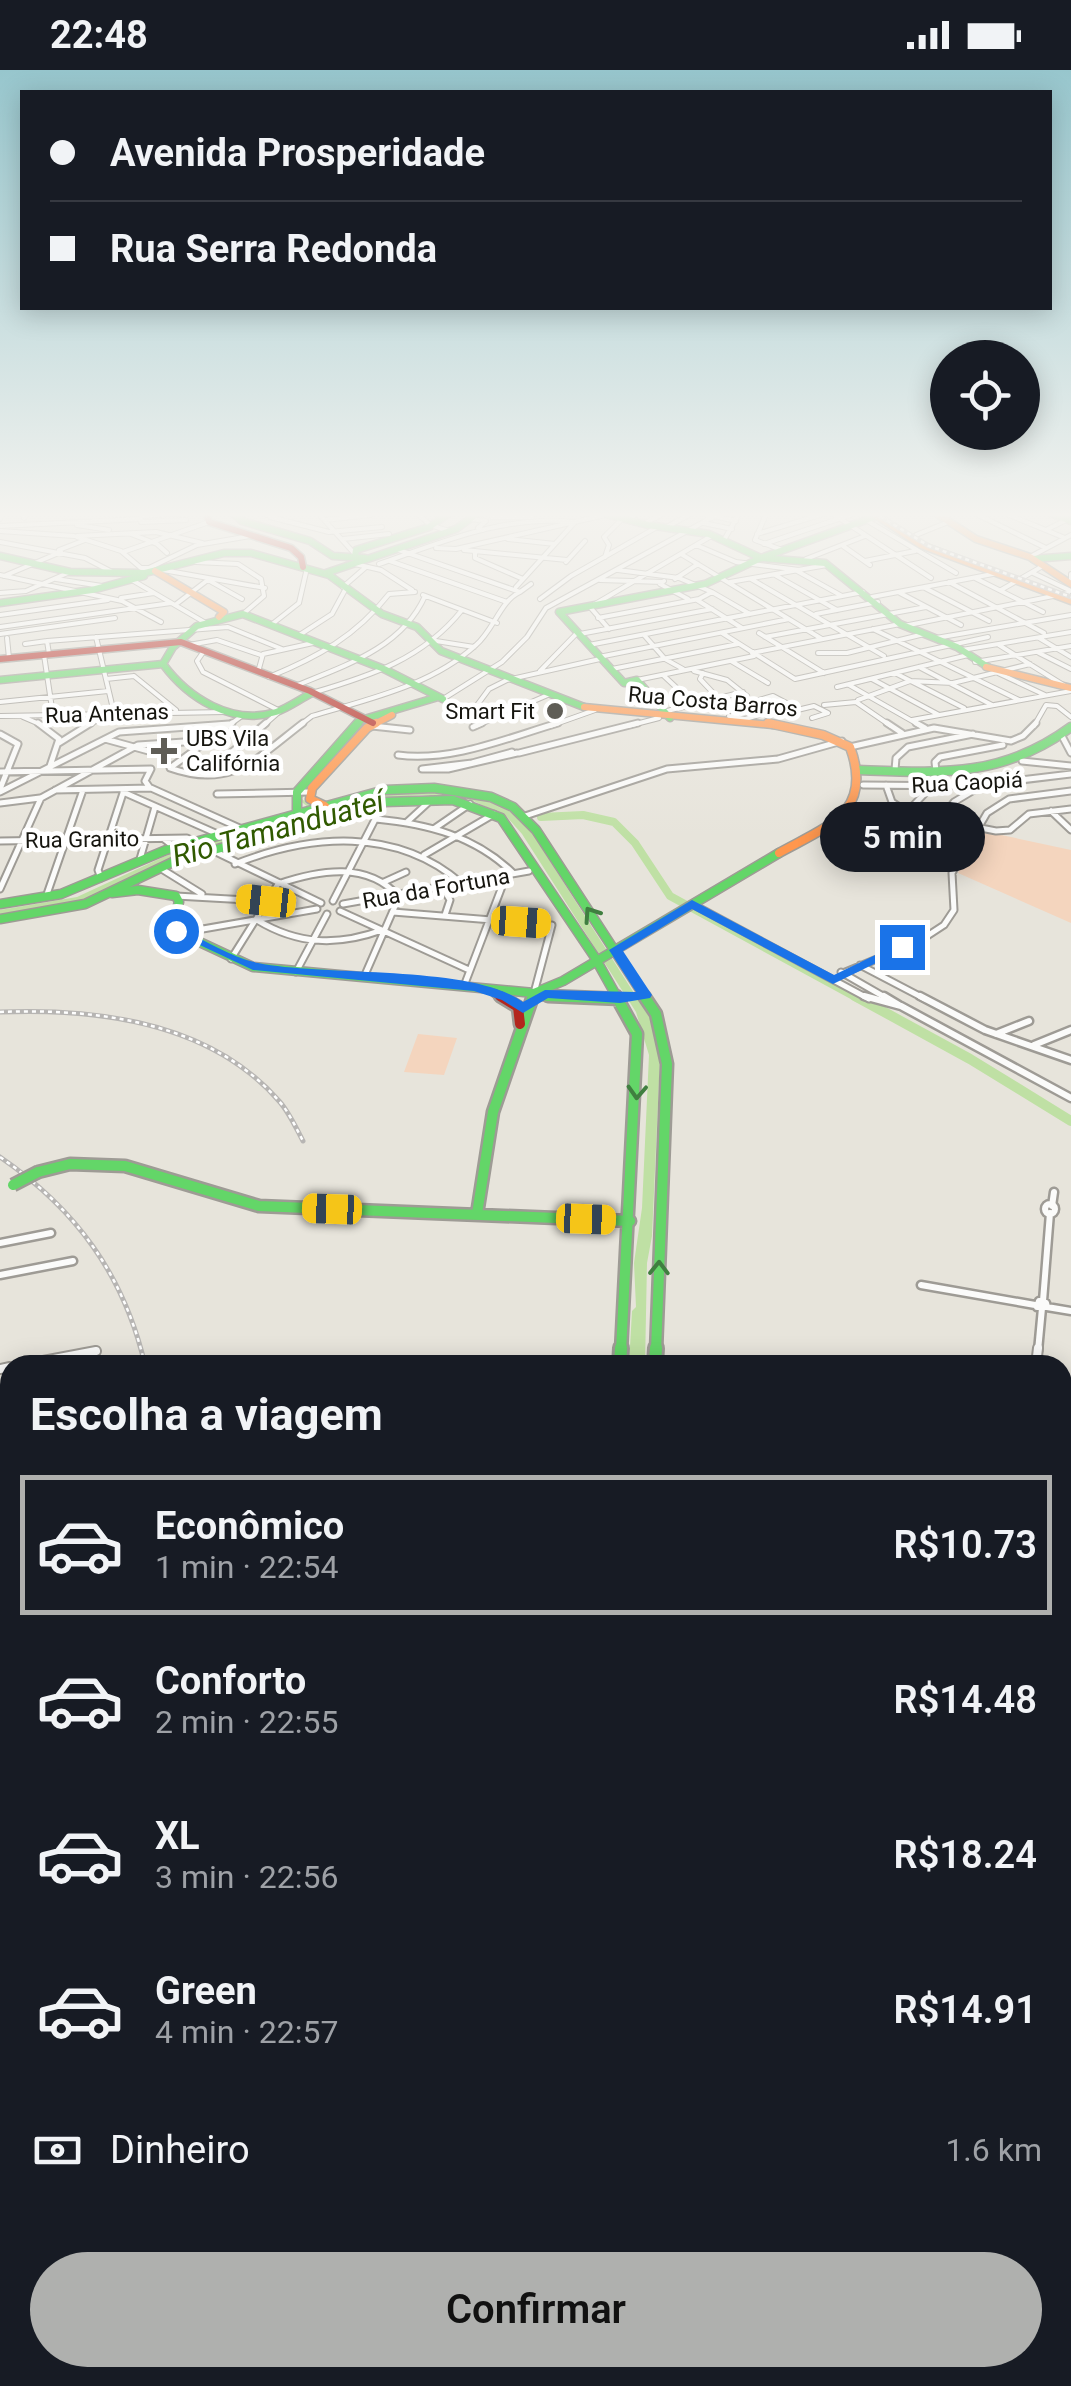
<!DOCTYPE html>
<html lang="pt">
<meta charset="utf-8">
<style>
body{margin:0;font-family:Roboto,sans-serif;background:#242831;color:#f1f3f6;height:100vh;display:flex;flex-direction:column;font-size:38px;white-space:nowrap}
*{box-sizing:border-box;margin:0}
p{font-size:32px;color:#9ea1a6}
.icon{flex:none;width:55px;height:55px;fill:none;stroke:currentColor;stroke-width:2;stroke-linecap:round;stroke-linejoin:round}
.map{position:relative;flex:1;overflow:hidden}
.drawer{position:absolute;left:0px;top:1285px;width:1072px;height:1032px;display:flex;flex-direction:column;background:#171b24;border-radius:30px 30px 0 0;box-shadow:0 5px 25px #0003}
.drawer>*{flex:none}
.top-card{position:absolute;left:20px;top:20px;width:1032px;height:220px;border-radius:0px;box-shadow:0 5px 25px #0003;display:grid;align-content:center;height:220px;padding:0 30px;background:#171b24}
.tools{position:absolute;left:930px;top:270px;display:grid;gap:20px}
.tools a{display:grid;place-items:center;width:110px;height:110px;border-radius:50%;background:#171b24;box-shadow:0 5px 25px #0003;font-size:50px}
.end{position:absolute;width:45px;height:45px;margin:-22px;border:12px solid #1a73e8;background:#fff;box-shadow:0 0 0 5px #fff}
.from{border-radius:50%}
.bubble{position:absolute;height:70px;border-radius:35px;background:#171b24;box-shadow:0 5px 25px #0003;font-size:32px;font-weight:600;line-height:70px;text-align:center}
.car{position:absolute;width:30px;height:60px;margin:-30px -15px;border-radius:12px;box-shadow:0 0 8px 2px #0007;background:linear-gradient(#f5c518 24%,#345 0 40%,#f5c518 0 76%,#345 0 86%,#f5c518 0)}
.top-card b{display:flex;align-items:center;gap:35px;height:95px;font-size:38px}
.top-card b+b{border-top:2px solid #363941}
.top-card i{width:25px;height:25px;background:#f1f3f6}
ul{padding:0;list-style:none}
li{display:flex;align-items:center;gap:30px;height:140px;margin:0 20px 15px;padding:0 10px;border:5px solid transparent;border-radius:0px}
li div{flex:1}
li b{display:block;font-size:38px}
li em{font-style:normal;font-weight:600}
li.on{border-color:#afb0ae}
li>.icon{width:90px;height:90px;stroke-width:1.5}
h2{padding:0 30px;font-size:45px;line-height:120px}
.pay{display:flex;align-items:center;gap:25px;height:110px;padding:0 30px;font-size:38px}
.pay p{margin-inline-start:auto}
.action{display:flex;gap:20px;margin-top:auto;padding:20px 30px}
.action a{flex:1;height:115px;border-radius:60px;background:#afb0ae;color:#111;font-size:40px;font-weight:600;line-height:115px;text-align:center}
.status{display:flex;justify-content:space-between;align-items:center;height:70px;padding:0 50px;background:#171b24;direction:ltr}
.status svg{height:28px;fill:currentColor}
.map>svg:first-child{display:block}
</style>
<div class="status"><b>22:48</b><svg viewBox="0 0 49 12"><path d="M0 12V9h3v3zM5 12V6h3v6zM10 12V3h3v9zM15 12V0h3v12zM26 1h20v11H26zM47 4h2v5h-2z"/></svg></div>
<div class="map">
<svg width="1071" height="2316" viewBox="0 0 1071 2316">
<rect width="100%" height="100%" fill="#e7e4db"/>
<!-- green -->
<path fill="#f4d5be" d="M978,760L1071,780V853L958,803Z
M418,964L457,968L444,1005L404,1002Z"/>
<!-- water -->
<path fill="#bfe0a4" d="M425,720C463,724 499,728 527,755L655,956L660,988L652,1166L647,1193L645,1295H629L632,1241L636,1237L634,1193L642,1138L649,985L636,942L522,764L506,746L471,730L423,725L395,727L177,788L83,831L0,846V840L77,827L172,783L379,725Z"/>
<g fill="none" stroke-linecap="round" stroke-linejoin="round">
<!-- stream -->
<path stroke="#bfe0a4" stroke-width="2.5" d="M310,737L300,729L360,657"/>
<!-- river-far2 -->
<path stroke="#bfe0a4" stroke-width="8" d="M541,747L583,745L614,752L635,773L670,826L859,929"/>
<!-- river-far1 -->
<path stroke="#bfe0a4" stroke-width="10" d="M855,926L970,989L1071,1051"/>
<!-- river -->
<path stroke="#bfe0a4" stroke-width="16" d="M0,1882L10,1879"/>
<!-- street-far4 casing -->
<g stroke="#9e9b95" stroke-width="6">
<path id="street-far4" d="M317,442L353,482
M416,442L430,455L449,461
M497,442L492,447H532
M696,442L736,451
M767,442L755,470L782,480
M830,442L931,508
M972,442L1046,478
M1002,442L1065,468
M266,445L285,443
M141,446L186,443
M270,447L329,462L382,457
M24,448L27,442
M942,448L953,442
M0,449L2,442
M471,449L486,451L478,458L483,460
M325,450L370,445
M626,450L640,442
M866,450L956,503
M141,452L186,450
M704,453L732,459
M643,454L667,442
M77,455L109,460
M0,456L141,449
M665,458L694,442
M1046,460L1066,450
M0,461L74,466
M131,464L157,474L167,483
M757,464L830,442
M916,465L948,452
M77,466L156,462L202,473
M77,467L121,481L141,498H149
M343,469L389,464
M508,469L555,474
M724,470L740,442
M0,472L85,488L114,503
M764,474L859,442
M696,475L736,492L799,500
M843,476L870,495
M436,478L456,479L605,445
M396,479L520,522L531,514
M59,480L85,470
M464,480L567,490
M475,481V488L523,509
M123,482L209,452
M681,484L822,569
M605,487L609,475L604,467L622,449
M1030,487L1071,465
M806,489L865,466
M390,491L507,532
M865,491L915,481
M196,492L238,494L261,509L264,526L243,544
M566,492L585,471
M355,494L381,500L412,520
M379,494C442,472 507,444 575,452L516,517
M149,498L197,475L250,466
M163,500L265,518
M797,501L842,526
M1033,503L1071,521
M1071,504V509
M0,505L122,531L161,552
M775,505L837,540
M4,506L61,482
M975,508L1043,542
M56,509L102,516
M675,509L698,494
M751,509L884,586
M132,510L204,552
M208,510L242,529
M600,510L663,512
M664,511L660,514L688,529
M730,512L827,495
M949,512L1044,563
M343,517L366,497
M925,518L989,551
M1001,520L1041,497
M712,522L750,544
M0,523L26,521L70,502
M900,523L961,555
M423,525L497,553
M872,527L998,503
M121,528L154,523
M540,529L571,506L657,457
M697,530L742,558
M175,535L209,509
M816,544L878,532
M0,545L108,530
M598,548L699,529L712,522L679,508L618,500
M271,555L299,533L307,498
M904,556L1068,523
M0,557L171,533
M609,559L590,537L713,465
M873,559L1019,630
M722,563L795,609L988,567
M759,563L824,603
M0,564L115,548
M580,564L712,539
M644,565L665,589L683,599
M298,566L332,544L345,520
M765,567L926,537
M7,568L9,588
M936,568L1071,545
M1039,568L1071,587
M436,571L474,577
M25,574L47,571
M189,575L217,570L261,585
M589,575L863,522
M999,575L1065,616
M962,580L1071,562
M204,581L197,591L203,602L280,641L263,656
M752,583L900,554
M818,583H847L924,564
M1039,583L1071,599
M49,584L47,571L228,557L282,579
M44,585L53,645
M599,587L789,549
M731,591L768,613
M975,592L1071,576
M919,597L992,635
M612,599L738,574
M540,601L578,562
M694,601L727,610L747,626
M258,602L263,584L313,573
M703,603L700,609L718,628
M895,603L964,638
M998,603L1045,625
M134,606L176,640
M664,606L694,634
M269,607C318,587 356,566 389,524L415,522
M106,609L134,606
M872,609L939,645
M637,610L754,586
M849,615L921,656
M295,616C344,596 402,578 425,526
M837,617L968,585
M312,623C370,606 423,589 462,540
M443,629L502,592L527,567L546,538L722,442
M443,629L472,642L489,619L507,610L600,589
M858,630L910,611L953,613L1030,594
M0,632L108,621
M824,635L856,632L891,656
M726,639L773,626L792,636L745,649L729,646
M667,641L743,622
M789,642L814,636L828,643L812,648
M733,645L784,632
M0,646L226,642
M23,647L44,656
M912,650L1071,621
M85,656L114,643L96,567
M206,656L229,654
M228,656L243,645
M299,656L312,646C368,629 431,616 476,575C493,561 501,530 520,522
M476,656L550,624
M550,656L595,640
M628,656L659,648
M1034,656L1046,635L1057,636L1071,647"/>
</g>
<!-- street-far3 casing -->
<g stroke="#9e9b95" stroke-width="9">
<path id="street-far3" d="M38,653L59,669L50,696
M232,653L170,698C232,720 257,688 303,653
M887,653L902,663
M916,653L925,658
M372,656L410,660
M473,657L482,653
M0,664L18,674L0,719
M1062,666L1071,683
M105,669L163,685
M59,673L91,653
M850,677L934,658L1011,671L1023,666L1036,653
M512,682L472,693L422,699H448L517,683
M519,683L638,653
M398,685C452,692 507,668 558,653
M1022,691L1071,696
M895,700L896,688L908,677L973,664
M936,701L935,692L940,687L1003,675
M0,702L151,699L145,711L150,718
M205,705L266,653
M863,715L971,716L1071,704
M886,715L892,732L910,744L996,761L1010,760L1029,744L1071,739
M55,720L151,718L242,759
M0,722L119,662L229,654
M123,722L220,765
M217,724L309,722
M0,733L40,728
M1051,741L1071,760
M907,742L930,718
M525,746L667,699L778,689L842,671
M376,749C428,754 475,766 513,803
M939,751L954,732L979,717
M407,752L431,730
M435,758L470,734
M164,769L187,787
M0,771L187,768L321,833
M424,785L494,744
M140,789L155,737
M235,794C311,764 396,757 461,813
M160,798L202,824
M101,808L98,800L124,720
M384,812L406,802
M442,817L450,830L445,845
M0,819L41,728L138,675L184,672
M176,826L266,831
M46,827L83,720
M333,831L384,732
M343,834L529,801
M692,834L869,929
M340,841L469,900
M393,842L552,855L534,923
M257,850C298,875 338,876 382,860
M180,863L317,839
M231,889L278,814C319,800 368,791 399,827L364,907
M860,895L925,929
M296,902L327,844
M841,902L888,929
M843,903L918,872L944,855L954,840L952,803L987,743L1009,729L1071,721
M464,916L506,806"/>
</g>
<!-- street-far2 casing -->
<g stroke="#9e9b95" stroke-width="11">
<path id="street-far2" d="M864,926L901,936L1071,1028
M884,926L899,935
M920,926L985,960L1071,990
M996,964L1029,951
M1034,975L1071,960
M1045 1139a5 5 0 1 1 10 0a5 5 0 1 1-10 0Z
M1052,1136L1054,1122
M0,1173L51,1163
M0,1205L73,1191
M921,1215L1035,1235
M1039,1231L1046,1233L1047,1237H1037Z
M1043,1231L1050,1143
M1047,1237L1071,1241
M1038,1281L1042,1238"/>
</g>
<!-- street-far1 casing -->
<g stroke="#9e9b95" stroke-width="12">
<path id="street-far1" d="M22,1295L96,1281
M1036,1295L1038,1278
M0,1299L10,1297
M0,1400L10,1398
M1062,1422H1071
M0,1519L10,1516
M1062,1534L1071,1561
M0,1564L10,1562
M0,1654L10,1651"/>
</g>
<!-- street casing -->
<g stroke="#9e9b95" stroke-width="15">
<path id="street" d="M1062,1877L1071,1893
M0,1984L10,1982
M1062,2078L1071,2094
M1062,2159L1071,2156
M1062,2250L1071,2255
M526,2308H595
M837,2308L846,2316
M961,2308L974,2316
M463,2316L473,2308
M811,2316L824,2308"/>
</g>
<!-- fast-far4 casing -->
<g stroke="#9e9b95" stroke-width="9">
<path id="fast-far4" d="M126,442H135
M231,442L242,451L310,471L333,486L365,488
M598,442L648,455L709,464L761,488L825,493L900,554L957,577L988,597
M1048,442L1071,451
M0,486L70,502L145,503L224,483H251L329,505L382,544L417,557L441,581L584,637
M355,486L356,480L429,457L451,442
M1033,489L1071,486
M326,503L456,459L479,442
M0,533L92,520L144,506
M559,542L705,514L761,488L877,446
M559,542L624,613L637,610L670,648
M0,610L163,594
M312,623C300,629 288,638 276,642C232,656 188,628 163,594L173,577L197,556L243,544L384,599L443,629
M356,656L361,650L438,627"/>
</g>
<!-- fast-far3 casing -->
<g stroke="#9e9b95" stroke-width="11">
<path id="fast-far3" d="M859,700C940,703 1002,708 1071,657
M297,743V722L358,653
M112,823L138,820L176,826L179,832L172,855L176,861L253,897L534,923L563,911L779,783
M0,834L61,824L166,780L385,720L434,718L491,727L513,737L536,760L646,929
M0,849L85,834L175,791L384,732L453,730L501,748L594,886L618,929
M539,926L616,929
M532,929L534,923"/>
</g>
<!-- fast-far2 casing -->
<g stroke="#9e9b95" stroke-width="15">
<path id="fast-far2" d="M548,926L621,929
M616,926L637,964L621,1281
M644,926L656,944L667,994L656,1281
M38,1102L70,1094L125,1096L259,1136L630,1151
M477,1144L493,1042L533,926"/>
</g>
<!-- fast-far1 casing -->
<g stroke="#9e9b95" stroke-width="18">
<path id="fast-far1" d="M620,1295L621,1278
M655,1295L656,1278"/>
</g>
<!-- fast casing -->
<g stroke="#9e9b95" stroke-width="21">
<path id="fast" d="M1062,1776L1071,1774
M0,2117L3,2174L10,2191
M657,2308L658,2316
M712,2308L714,2316
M20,2316L23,2308"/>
</g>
<!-- slow-far2 casing -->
<g stroke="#9e9b95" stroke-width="9">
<path id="slow-far2" d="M871,442L921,475L1071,531
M934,442L976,469L1030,487L1071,514
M155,501L224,542L219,547
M986,597L1071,618
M584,637L783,656
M371,656L392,645"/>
</g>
<!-- slow-far1 casing -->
<g stroke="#9e9b95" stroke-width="11">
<path id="slow-far1" d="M768,653L823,665L850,677C874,742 828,756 779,783
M325,736L310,729L312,718L367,658L376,653"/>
</g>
<!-- slow casing -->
<g stroke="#9e9b95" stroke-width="21">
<path id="slow" d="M1062,1766L1071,1764"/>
</g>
<!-- jam-far2 casing -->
<g stroke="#9e9b95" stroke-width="9">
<path id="jam-far2" d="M206,442L209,452L291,478L301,487L303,497
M0,589L181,572L310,621L373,653"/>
</g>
<!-- jam-far1 casing -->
<g stroke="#9e9b95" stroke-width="11">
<path id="jam-far1" d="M495,923L505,929"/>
</g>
<!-- jam casing -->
<g stroke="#9e9b95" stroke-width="15">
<path id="jam" d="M500,926L518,937L520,954"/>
</g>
<!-- street-far4 -->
<use href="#street-far4" stroke="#fbfbfa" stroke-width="4"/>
<!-- street-far3 -->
<use href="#street-far3" stroke="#fbfbfa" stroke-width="5"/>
<!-- street-far2 -->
<use href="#street-far2" stroke="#fbfbfa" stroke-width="6"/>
<!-- street-far1 -->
<use href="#street-far1" stroke="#fbfbfa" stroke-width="8"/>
<!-- street -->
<use href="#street" stroke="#fbfbfa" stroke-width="10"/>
<!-- fast-far4 -->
<use href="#fast-far4" stroke="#63d668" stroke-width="6"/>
<!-- fast-far3 -->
<use href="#fast-far3" stroke="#63d668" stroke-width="8"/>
<!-- fast-far2 -->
<use href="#fast-far2" stroke="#63d668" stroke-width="10"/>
<!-- fast-far1 -->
<use href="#fast-far1" stroke="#63d668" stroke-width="12"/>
<!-- fast -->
<use href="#fast" stroke="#63d668" stroke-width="16"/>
<!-- slow-far2 -->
<use href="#slow-far2" stroke="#ff974d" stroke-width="6"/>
<!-- slow-far1 -->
<use href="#slow-far1" stroke="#ff974d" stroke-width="8"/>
<!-- slow -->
<use href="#slow" stroke="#ff974d" stroke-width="16"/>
<!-- jam-far2 -->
<use href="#jam-far2" stroke="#b3261e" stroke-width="6"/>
<!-- jam-far1 -->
<use href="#jam-far1" stroke="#b3261e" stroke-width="8"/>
<!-- jam -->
<use href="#jam" stroke="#b3261e" stroke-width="10"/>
<!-- rail-far1 casing -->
<g stroke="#b7b5b3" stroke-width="5">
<path id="rail-far1" d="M873,442L929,476L1071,527
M0,942C99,938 211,953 279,1031C289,1042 296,1058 303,1071
M0,1087C76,1139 124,1205 145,1295"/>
</g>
<!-- rail casing -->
<g stroke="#b7b5b3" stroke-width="8">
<path id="rail" d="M233,2308V2316
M251,2308V2316"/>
</g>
<!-- rail-far1 -->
<use href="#rail-far1" stroke="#fff" stroke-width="2.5" stroke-dasharray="4" stroke-linecap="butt"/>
<!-- rail -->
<use href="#rail" stroke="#fff" stroke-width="4" stroke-dasharray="12" stroke-linecap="butt"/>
<!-- fast-bridge casing -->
<g stroke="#9e9b95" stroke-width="15" stroke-linecap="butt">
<path id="fast-bridge" d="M13,1115L38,1102"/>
</g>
<!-- fast-bridge -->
<use href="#fast-bridge" stroke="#63d668" stroke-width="10"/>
</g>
<!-- one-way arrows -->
<defs><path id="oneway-chevron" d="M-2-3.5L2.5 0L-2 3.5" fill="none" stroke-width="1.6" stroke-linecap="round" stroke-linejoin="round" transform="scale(2.5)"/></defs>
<g stroke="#407f40">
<use href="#oneway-chevron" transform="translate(591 844) rotate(-124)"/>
<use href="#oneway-chevron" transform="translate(637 1022) rotate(93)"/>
<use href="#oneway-chevron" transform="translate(659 1198) rotate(-89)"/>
</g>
<!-- sky -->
<linearGradient id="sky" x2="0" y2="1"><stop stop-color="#97c6cd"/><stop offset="0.58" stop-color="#f4f3ef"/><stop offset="1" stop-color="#f4f3ef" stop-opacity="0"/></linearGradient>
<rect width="1071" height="767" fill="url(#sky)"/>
<!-- route -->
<path fill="#1a73e8" d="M692,830L834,905L898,874L909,877L833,914L692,839L623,881L652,925L650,928L620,933L548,928L523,943L502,930L474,921L253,900L170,861L181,859C205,870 232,888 258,893C327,907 470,894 523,932L545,920L636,922L609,880Z"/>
<!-- markers -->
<g fill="#5f5d56" stroke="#fff" stroke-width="4">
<circle cx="555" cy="641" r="10"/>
<path d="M159 666h10v10h10v10h-10v10h-10v-10h-10v-10h10z"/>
</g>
<g text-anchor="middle" stroke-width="9" stroke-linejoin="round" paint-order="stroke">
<!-- far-street labels -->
<g font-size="22" fill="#16150f" stroke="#fff">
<text transform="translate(713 631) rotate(5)" y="8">Rua Costa Barros</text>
<text transform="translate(107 643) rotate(-2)" y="8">Rua Antenas</text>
<text transform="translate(967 712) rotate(-3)" y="8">Rua Caopiá</text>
<text transform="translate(82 769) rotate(-1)" y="8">Rua Granito</text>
<text transform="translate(436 818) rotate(-10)" y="8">Rua da Fortuna</text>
</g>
<!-- far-poi labels -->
<g font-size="22" fill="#16150f" stroke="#fff" text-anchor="end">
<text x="535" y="649">Smart Fit</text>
<text x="186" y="676" text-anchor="start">UBS Vila<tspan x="186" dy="25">Califórnia</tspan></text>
</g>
<!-- water labels -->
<g font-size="30" font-style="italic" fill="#305a00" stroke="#fff">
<text transform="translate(278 759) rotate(-15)" y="10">Rio Tamanduateí</text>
</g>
</g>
</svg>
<div class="tools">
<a><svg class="icon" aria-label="locate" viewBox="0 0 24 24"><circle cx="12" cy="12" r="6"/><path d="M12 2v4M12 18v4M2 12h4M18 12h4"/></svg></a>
</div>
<i class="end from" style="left:176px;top:861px"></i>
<i class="end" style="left:902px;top:877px"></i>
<div class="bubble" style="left:820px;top:732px;width:165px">5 min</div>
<i class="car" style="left:266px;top:831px;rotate:276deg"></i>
<i class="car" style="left:521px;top:852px;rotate:94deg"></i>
<i class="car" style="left:332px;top:1139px;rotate:272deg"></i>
<i class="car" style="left:586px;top:1149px;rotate:92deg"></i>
<div class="top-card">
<b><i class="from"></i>Avenida Prosperidade</b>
<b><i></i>Rua Serra Redonda</b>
</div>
<section class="drawer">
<h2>Escolha a viagem</h2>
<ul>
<li class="on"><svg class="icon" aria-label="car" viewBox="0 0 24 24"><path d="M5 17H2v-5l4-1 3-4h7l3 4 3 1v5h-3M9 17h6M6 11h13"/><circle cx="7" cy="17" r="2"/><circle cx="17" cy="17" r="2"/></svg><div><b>Econômico</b><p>1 min · 22:54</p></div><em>R$10.73</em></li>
<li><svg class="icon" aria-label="car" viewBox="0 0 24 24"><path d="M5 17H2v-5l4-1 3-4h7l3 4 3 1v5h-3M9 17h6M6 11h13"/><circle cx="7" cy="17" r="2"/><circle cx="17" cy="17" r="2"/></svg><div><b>Conforto</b><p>2 min · 22:55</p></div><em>R$14.48</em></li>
<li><svg class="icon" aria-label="car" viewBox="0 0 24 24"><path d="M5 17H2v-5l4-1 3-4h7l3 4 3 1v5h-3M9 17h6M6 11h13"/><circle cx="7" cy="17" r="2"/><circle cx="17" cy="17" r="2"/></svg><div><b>XL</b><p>3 min · 22:56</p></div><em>R$18.24</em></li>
<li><svg class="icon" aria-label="car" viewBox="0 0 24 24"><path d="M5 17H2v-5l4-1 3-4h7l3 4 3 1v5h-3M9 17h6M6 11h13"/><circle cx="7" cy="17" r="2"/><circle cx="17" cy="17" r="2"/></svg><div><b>Green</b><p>4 min · 22:57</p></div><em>R$14.91</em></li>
</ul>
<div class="pay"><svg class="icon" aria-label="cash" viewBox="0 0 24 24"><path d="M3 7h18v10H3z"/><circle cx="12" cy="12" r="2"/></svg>Dinheiro<p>1.6 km</p></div>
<div class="action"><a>Confirmar</a></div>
</section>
</div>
